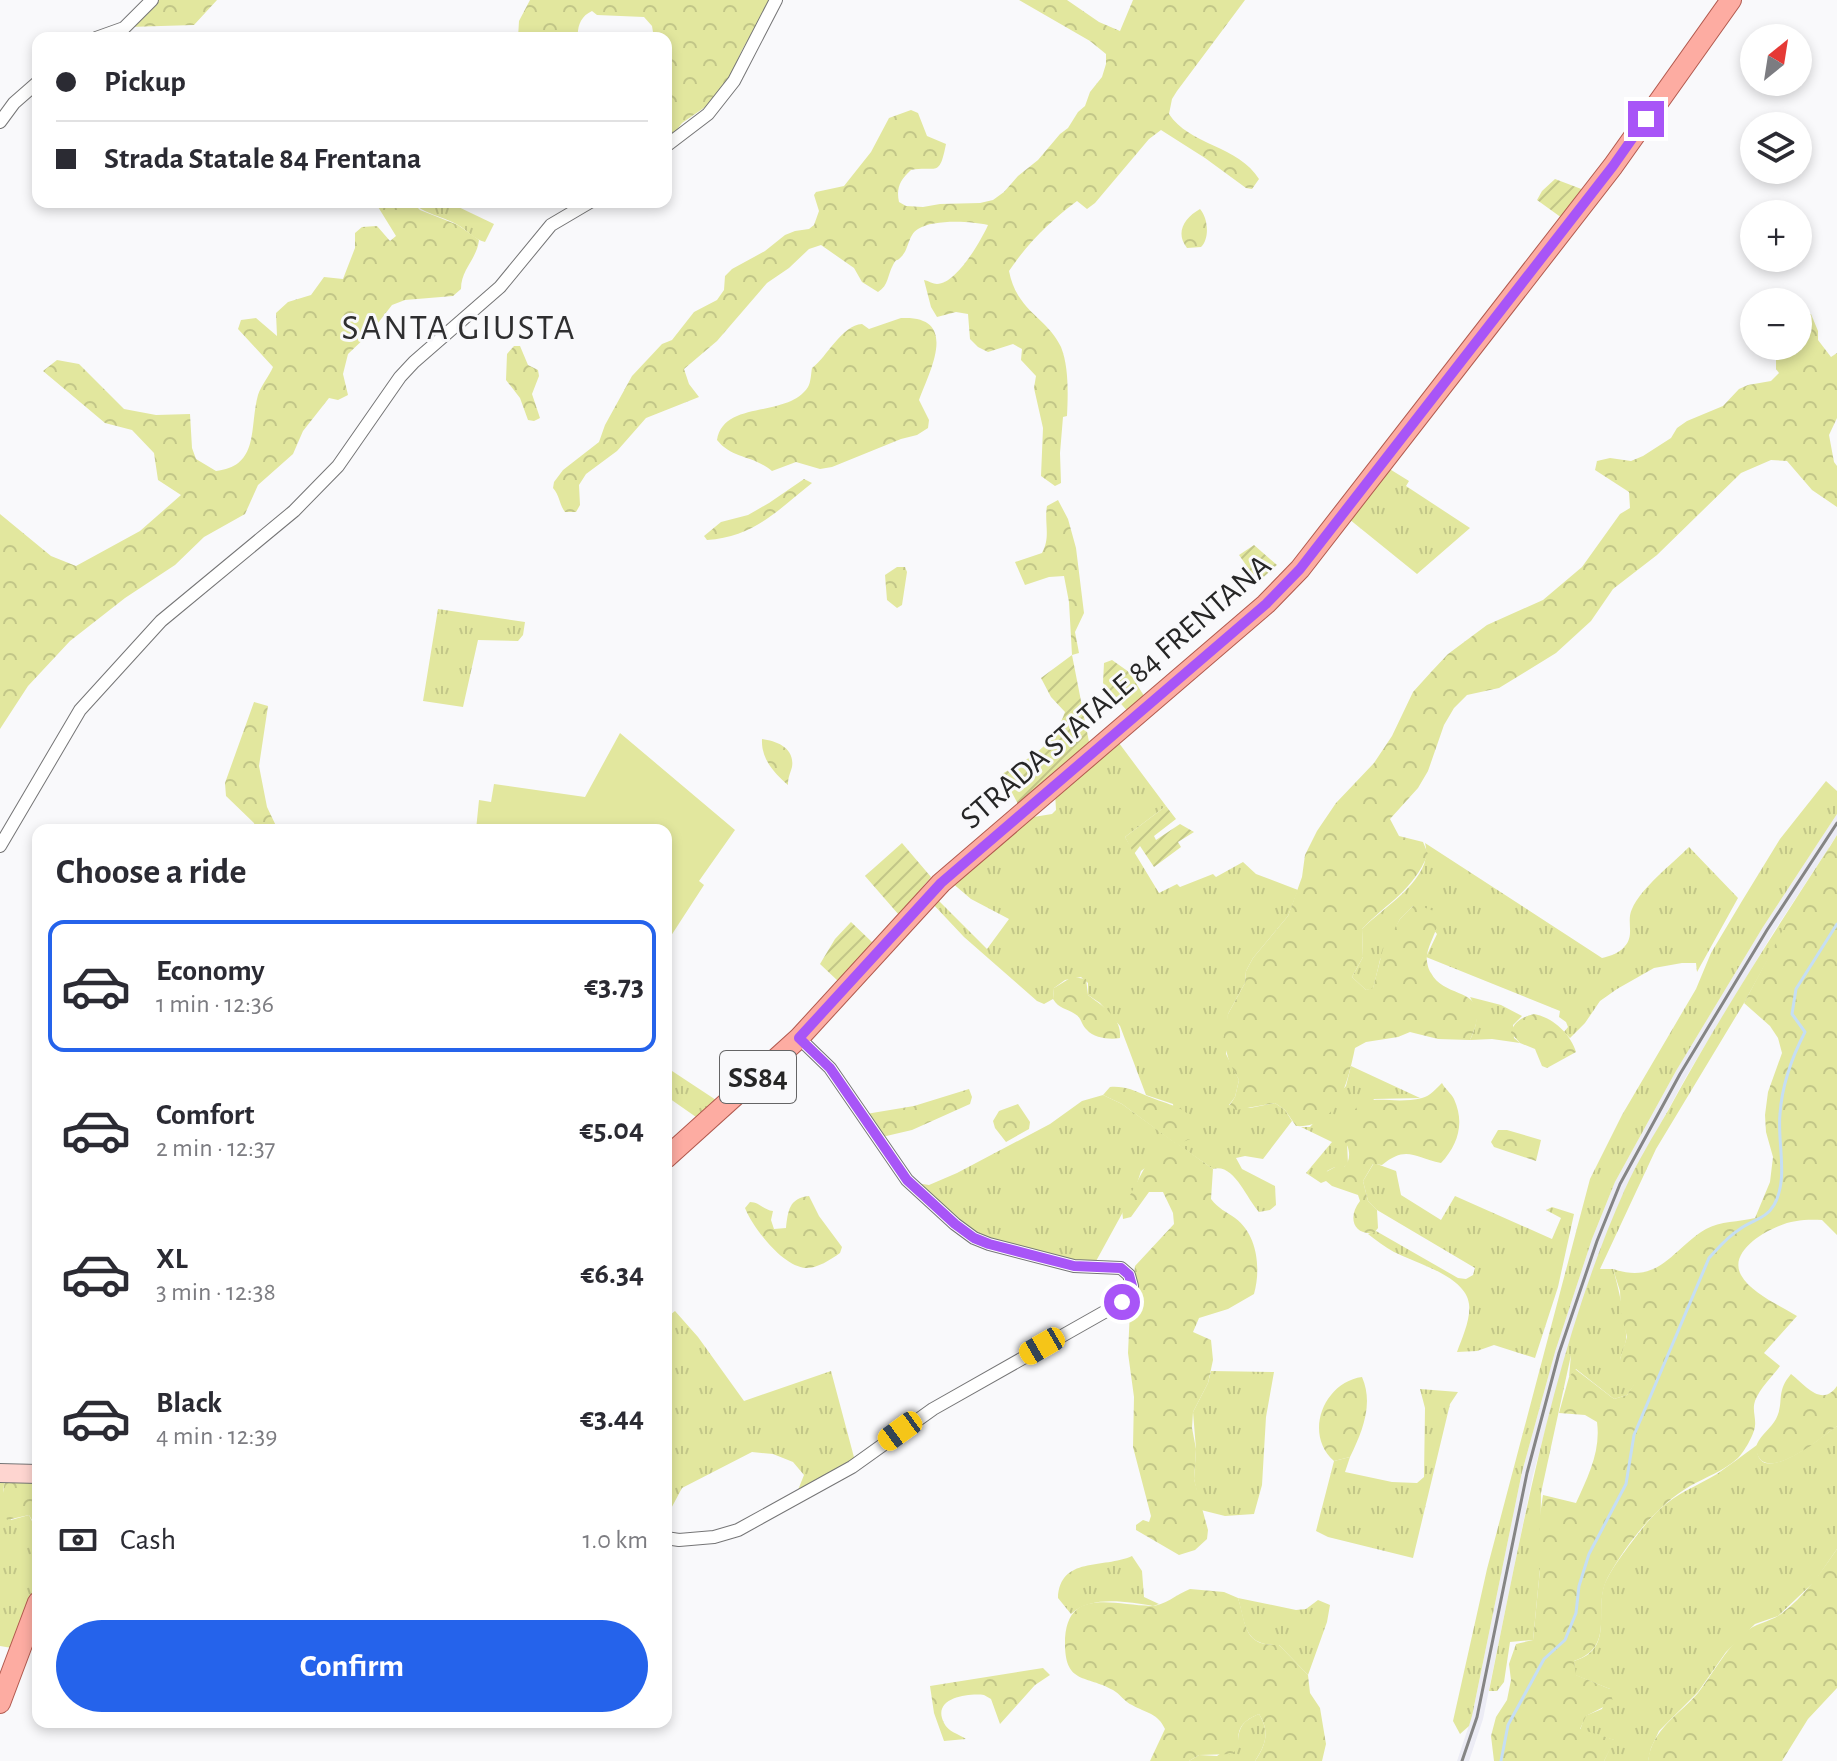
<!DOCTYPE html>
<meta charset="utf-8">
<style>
body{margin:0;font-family:"Alegreya Sans",sans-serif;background:#f7f7f7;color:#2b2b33;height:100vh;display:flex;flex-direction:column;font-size:30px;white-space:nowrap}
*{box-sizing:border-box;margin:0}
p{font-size:26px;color:#7c7c81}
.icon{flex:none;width:44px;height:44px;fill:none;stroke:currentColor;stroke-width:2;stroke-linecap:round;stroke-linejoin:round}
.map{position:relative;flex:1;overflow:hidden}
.drawer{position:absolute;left:32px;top:824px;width:640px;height:904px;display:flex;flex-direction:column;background:#fff;border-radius:16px;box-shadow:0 4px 12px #0003}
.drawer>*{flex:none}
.hud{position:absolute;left:32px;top:32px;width:640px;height:176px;border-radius:16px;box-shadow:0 4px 12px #0003;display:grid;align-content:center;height:176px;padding:0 24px;background:#fff}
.needle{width:52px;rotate:30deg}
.tools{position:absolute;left:1740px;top:24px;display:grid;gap:16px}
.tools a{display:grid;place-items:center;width:72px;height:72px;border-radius:50%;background:#fff;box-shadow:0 4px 12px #0003;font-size:40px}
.end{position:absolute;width:36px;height:36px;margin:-18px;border:10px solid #a855f7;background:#fff;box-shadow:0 0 0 4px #fff}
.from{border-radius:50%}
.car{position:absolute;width:24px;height:48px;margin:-24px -12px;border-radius:10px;box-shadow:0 0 6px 2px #0007;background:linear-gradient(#f5c518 24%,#345 0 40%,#f5c518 0 76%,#345 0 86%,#f5c518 0)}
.hud b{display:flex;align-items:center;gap:28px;height:76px;font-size:30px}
.hud b+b{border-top:2px solid #e1e1e2}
.hud i{width:20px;height:20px;background:#2b2b33}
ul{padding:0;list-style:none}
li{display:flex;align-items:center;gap:24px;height:132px;margin:0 16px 12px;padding:0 8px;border:4px solid transparent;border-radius:16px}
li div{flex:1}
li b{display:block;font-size:30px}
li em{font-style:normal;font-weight:700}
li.on{border-color:#2563eb}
li>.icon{width:72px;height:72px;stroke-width:1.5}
h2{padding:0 24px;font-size:36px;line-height:96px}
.pay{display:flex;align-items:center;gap:20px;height:88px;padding:0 24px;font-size:30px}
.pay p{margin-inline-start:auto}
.cta{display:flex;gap:16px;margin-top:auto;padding:16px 24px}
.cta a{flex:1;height:92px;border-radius:48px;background:#2563eb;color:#fff;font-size:32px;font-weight:700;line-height:92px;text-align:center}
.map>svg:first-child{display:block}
</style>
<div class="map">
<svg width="1837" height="1761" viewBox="0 0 1837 1761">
<defs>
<pattern id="grass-tufts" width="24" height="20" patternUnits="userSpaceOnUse" patternTransform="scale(2)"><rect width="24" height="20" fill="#e2e79e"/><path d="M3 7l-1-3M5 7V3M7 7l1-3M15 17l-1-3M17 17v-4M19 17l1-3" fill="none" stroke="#c2c688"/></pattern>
<pattern id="forest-crowns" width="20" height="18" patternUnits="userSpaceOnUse" patternTransform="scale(2)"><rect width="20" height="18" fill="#e2e79e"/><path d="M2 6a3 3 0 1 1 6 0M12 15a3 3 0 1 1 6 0" fill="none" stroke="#c2c688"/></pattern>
<pattern id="garden-furrows" width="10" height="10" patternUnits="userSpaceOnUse" patternTransform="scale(2)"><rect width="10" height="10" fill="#e2e79e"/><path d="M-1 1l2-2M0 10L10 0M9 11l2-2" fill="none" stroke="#c2c688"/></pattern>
</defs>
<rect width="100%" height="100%" fill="#f9f9fb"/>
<!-- built -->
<path fill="#ececf5" d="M1837,814V835L1773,933L1686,1077L1626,1187L1603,1243L1566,1355L1533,1475L1483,1719L1469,1761H1457L1472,1716L1522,1472L1555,1352L1592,1239L1615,1182L1676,1071L1763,927Z"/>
<!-- grass -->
<path fill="url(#grass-tufts)" d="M412,202H448L494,224L485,242C474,239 468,231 458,225C443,216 425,215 412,202Z
M1388,468L1409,481L1406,486L1470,528L1417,574L1349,519Z
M438,609L525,622L523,635L518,641L478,640L463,707L423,701Z
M1116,739L1166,806L1125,837L1159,893L1177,884L1180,887L1213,874L1216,877L1243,862L1256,874L1298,890L1288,916L1253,958L1246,971L1245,983L1228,1014L1226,1054L1239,1080L1235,1097L1229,1105L1250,1108L1275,1103L1285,1110L1292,1121L1263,1159L1245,1156L1236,1158L1242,1169L1275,1186L1276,1205L1270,1210L1259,1212C1246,1198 1234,1163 1213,1169L1177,1144L1141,1171L1135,1190L1095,1263C1063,1261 993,1248 968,1229C950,1216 933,1198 916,1183L929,1185L957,1173L1050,1124L1082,1101L1103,1095L1122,1104L1177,1144L1173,1104L1146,1095L1120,1026L1100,1003L1088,995V983L1081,977L1065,980L1054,988L1053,999L1044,1004L1037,1001L964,937L931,902L935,897L987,949L1009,919L971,899L951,882L1021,819L1052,814L1056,810L1055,792Z
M1826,781L1837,791V814L1763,927L1676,1071L1615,1182L1592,1239L1555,1352L1522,1472L1472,1716L1469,1726L1460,1734L1453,1721L1487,1569L1590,1179L1622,1115L1696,989L1711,953L1742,901L1780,839Z
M1425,843L1602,958C1610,956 1620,953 1625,946C1635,935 1626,921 1632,909C1641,888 1672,864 1689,847L1738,898L1697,972L1696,963H1682L1654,968L1617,989L1600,1001L1585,1023L1570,1038L1564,1032L1568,1027L1566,1022L1559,1017L1560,1011L1426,957L1437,934L1413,906L1400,919L1380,960L1373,989L1366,990L1352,977L1363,957L1362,929C1383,907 1435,878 1425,843Z
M1830,846L1744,1003L1656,1149L1600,1269H1613C1617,1281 1628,1329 1626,1340C1625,1346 1622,1353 1620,1359L1637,1381L1627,1395L1614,1399L1576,1369L1569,1377L1571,1355L1541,1493L1540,1569L1533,1640L1510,1642L1504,1682L1497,1691H1489C1523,1524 1555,1345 1625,1189C1637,1162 1654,1135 1669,1109C1718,1019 1774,932 1830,846Z
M1470,997L1501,1005L1522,1016L1513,1025L1514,1038L1520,1043L1492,1039L1470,1040C1478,1023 1479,1014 1470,997Z
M1351,1066L1420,1098L1374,1099L1347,1143L1348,1164L1344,1167H1335L1327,1171L1326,1181L1321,1183L1306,1173L1332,1142L1301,1127H1310L1346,1086Z
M666,1067L716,1100L696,1117L666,1096Z
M1374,1163L1396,1171L1401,1195L1441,1220L1455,1196L1552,1239L1561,1218L1546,1210L1552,1207L1574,1214L1558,1287L1535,1358L1494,1345L1477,1351L1457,1352C1462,1338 1471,1319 1469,1304C1466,1276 1415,1263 1394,1252C1385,1247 1376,1240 1368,1234L1376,1231L1458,1278L1466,1279L1473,1275L1475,1268L1377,1210L1368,1201L1363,1181Z
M675,1311L698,1337L744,1401L831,1371L855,1461L796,1495L804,1475L793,1462L773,1454L752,1452L682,1488L666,1518V1318Z
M1211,1371L1274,1372L1266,1417L1262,1485L1254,1514L1225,1516L1201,1510L1194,1479L1196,1449L1193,1412L1208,1383Z
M1420,1389L1458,1392L1450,1404L1413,1558L1328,1537L1316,1531L1334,1461L1350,1457L1345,1472L1392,1482L1417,1483L1424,1477L1425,1408Z
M1837,1426V1549L1815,1581L1778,1616L1755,1624L1726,1652L1698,1692L1659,1731L1651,1748L1648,1761H1604L1614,1740L1580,1730L1585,1716L1602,1709L1610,1689L1575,1675L1574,1661C1615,1649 1594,1612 1605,1583C1611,1570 1620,1558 1628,1547C1638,1534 1648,1520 1660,1509C1677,1493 1697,1486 1717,1474C1730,1465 1743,1455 1757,1445C1755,1492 1823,1436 1837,1426Z
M0,1479H5L3,1491L11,1520L29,1515L36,1530L38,1528V1583L12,1648L0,1646Z
M1132,1556L1142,1571L1144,1597L1159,1604L1153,1606C1127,1602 1092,1595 1071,1614L1058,1598C1060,1556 1103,1569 1132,1556Z
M1238,1598L1296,1610L1306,1609L1318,1600L1330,1605L1327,1622L1308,1675L1279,1645C1244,1646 1246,1626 1238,1598Z
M1259,1714C1270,1732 1266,1744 1255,1761H1189L1199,1755L1217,1756L1238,1741C1239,1725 1245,1720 1259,1714Z"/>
<!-- forest -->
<path fill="url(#forest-crowns)" d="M156,0H217L194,25L128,27Z
M530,0H771L742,50L727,84L708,105L682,123L666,144V38H654L652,26L644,17L597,15L592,11C581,16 577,26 578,38H518L519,21Z
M1019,0H1067L1099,22L1120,31L1133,0H1245L1177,91L1172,99L1169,114C1189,145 1239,146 1259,179L1252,189L1246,188L1205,158L1161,130L1149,139L1095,203L1087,209L1077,201C1051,220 1027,244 1009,271C1017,312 1047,317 1061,347C1069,367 1068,395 1067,416L1063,417L1060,453L1061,483L1055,486L1041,476L1043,428L1034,388L1036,376L1021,360L1022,349L1013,344L988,352L978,347L970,339L968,314L956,312L937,317L931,307L924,280C929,281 933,284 937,284C956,284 981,241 988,225C971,221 933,219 918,229C908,235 909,249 902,256C895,264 898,256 893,265C887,276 889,285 878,292L862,282L854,268L821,245L809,249L789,268L767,283L717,341L684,369L689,384L699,397L646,418L617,451L586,474L579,485L580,505L576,512H565C559,504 560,496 553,488L554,482L563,470L599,442L605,425L632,376L662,344L672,340L694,312L717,300L724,290L725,276L732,269L765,251L785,235L795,231L809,229L814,225L819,211L814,195L816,192L844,186L871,152L889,118L911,110L918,113L927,136L946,144C939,179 937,165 911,170C900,180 896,188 899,202L906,206L923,207L940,204L980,203L993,200L1004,192L1018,176L1038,160L1060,134L1068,128L1078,112L1085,106L1090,92L1102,77L1106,64V54L1090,41Z
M375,202H412L420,210L458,225L479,240C477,259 461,269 461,289L453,296L405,300L392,305L371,332L348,354L343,374L348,395L338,400L329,398L303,431L293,454L258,485L245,514L204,537L175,565L125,598L70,641L28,686L0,729V514L51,556L76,566L140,531L181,495L158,480L154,453L132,430L105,423L43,371L57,360L79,364L124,409L156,415L190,414L192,448L196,459L216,471C260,466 249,428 258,395C261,386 269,376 273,367L238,329L241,320L256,318L277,336L276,313L288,302L311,295L324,277L343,279L355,248V233L362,227L377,226L390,241L396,236Z
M1200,209C1208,218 1210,238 1201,247L1187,248C1175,233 1184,218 1200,209Z
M1798,314H1811L1818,331V340L1831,357L1837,353V418L1829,435L1834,462L1837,466V507L1812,490L1787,461L1771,460L1741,473L1657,555L1613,589L1591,621L1556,653L1499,688L1467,695L1454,708L1444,725L1428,771L1418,788L1390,819L1399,836L1423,842L1428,854C1412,892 1389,901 1362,929L1363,957L1352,977L1366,990L1373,988L1383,949L1400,919L1413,906C1457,909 1430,934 1427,955C1426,960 1428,969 1431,973C1446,1002 1496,984 1470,1040L1438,1039L1410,1032L1398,1037L1366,1042L1355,1048C1348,1081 1338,1129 1296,1126L1285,1110L1275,1103L1236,1110L1229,1106L1235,1097L1239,1080L1230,1064L1223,1040L1228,1014L1245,983L1246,971L1253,958L1288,916L1302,877L1305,855L1317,831L1336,803L1374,763L1392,736L1413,692L1432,671L1448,654L1487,625L1543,600L1582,567L1620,514L1630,508L1629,492L1595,470L1597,461L1610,458L1631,461L1643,456L1671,438L1677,428L1687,421L1723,406L1739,389L1748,385L1771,381L1779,373L1776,369V346H1798Z
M901,318C961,315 929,372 919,400L929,420L928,428L917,435L901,439L832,467L820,469L796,462L772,471C753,455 732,459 717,440C724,399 787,419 808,387C811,382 811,373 812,368C827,357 842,325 862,324L869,329Z
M514,346H520L528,365L538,370L539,376L532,394L540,418L534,421L528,420L520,398L506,380L507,354Z
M804,479L812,483C778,510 754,537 707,540L704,536L721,522L748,515L769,503Z
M1058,500L1068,519L1076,548L1084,613L1075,632L1079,653L1072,655L1069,602L1064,576L1049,577L1025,585L1015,562L1042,553C1051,537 1044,523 1047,506Z
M897,567H905L907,572L902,605L897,608L887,600L885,575Z
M254,702L268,706L259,766L267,807L278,830H256L254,823L226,796L225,783Z
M762,739C777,741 795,748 792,767C790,774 788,777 788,785C774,773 761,759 762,739Z
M1837,835V1235L1822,1220C1808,1219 1792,1220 1779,1226C1761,1233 1729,1253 1741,1275C1751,1293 1779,1305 1797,1316L1764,1353L1780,1366C1772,1377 1760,1388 1755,1401C1752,1410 1756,1417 1755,1426C1754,1435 1744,1452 1738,1458C1724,1471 1706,1477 1690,1486C1656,1506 1627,1543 1608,1577C1591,1608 1618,1646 1574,1661L1576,1675L1610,1689L1613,1702L1586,1716L1580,1729L1615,1740L1604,1761H1494L1491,1736L1496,1717L1507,1700L1511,1680L1509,1664L1516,1644L1533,1640L1540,1569L1539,1522L1543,1495L1576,1503C1588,1477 1601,1451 1597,1422L1585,1415L1559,1413L1569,1377L1575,1369L1614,1399L1627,1395L1636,1381L1623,1371L1620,1359L1627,1337L1621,1313L1620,1291L1613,1269C1660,1285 1672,1249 1706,1229C1720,1221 1739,1222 1755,1218L1770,1182L1773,1157L1766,1132L1765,1115L1768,1092L1782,1053L1778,1038L1770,1026L1744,1003L1810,879Z
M1072,977L1086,979L1088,995C1102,1006 1122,1017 1120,1038C1110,1040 1094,1038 1087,1030C1081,1025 1082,1018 1075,1014C1066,1008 1059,1009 1053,999L1054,988Z
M1534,1014C1552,1017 1571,1034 1576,1052L1547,1068L1542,1066L1535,1049L1520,1043L1511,1033C1514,1021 1523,1017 1534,1014Z
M1442,1083C1445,1089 1451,1093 1454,1099C1465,1123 1458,1145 1441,1163C1414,1157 1406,1145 1382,1165L1373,1164L1363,1181L1368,1201L1377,1210L1378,1228L1374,1233C1352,1235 1348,1216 1360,1201L1358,1195L1332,1186L1326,1181V1172L1335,1167H1344C1351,1161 1351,1147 1343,1140C1356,1080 1381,1108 1422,1098C1430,1096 1436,1089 1442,1083Z
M1110,1087C1125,1086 1133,1090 1147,1096C1168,1105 1189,1106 1200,1130L1195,1137L1178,1144L1213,1169L1211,1199C1219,1209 1225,1211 1235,1218C1258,1235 1261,1269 1254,1294L1228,1309L1199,1318L1193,1332L1211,1340L1213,1360L1208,1383L1193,1412L1192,1428L1196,1449L1194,1479L1208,1530L1207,1539L1195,1550L1179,1555L1136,1530V1525L1143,1520L1149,1522L1151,1516L1133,1447L1134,1397L1128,1353L1130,1310L1135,1266L1174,1224L1173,1213L1163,1192H1149L1131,1217L1123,1219L1122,1210L1152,1154L1161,1145L1176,1144L1122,1104L1103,1095Z
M969,1089L972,1097L970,1104L912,1130L882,1137L866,1114L914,1106Z
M1018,1104L1030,1122L1029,1129L1006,1142L995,1128L993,1121L999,1111Z
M1498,1130H1507L1541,1140L1536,1161L1494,1147L1491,1142Z
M809,1196L819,1216L842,1247L840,1253C830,1260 818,1268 806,1268C783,1267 753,1228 745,1208L750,1202C759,1202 764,1210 773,1211L771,1220L774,1229L786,1228C788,1211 789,1198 809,1196Z
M1791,1374C1805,1385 1822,1408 1837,1386V1426C1823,1437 1779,1473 1762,1461C1757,1457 1755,1449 1757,1444C1761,1435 1771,1428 1776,1419C1785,1401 1775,1393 1791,1374Z
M1362,1377C1374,1404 1362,1432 1350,1457L1334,1461C1303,1434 1324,1382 1362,1377Z
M5,1479L38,1481L36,1530L30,1531L29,1526L32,1520L29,1515L7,1520L2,1500Z
M1837,1549V1688L1808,1719L1782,1761H1648C1652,1729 1679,1715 1698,1693C1713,1673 1725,1651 1743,1634C1756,1622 1768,1623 1781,1614C1804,1597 1821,1572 1837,1549Z
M1190,1589L1224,1592L1238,1598C1247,1626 1243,1646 1279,1645L1308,1675L1310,1693L1320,1708L1326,1744L1322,1761H1255C1266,1745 1270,1731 1259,1714C1242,1721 1236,1729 1239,1747L1232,1754L1199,1755L1189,1761H1150L1165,1729C1158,1713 1146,1713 1132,1705C1125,1702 1120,1694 1113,1690C1086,1675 1066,1684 1065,1646C1064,1586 1111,1605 1151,1606C1164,1606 1177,1594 1190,1589Z
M1043,1668L1050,1675L1035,1685L1000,1724L991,1699L984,1695C968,1693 931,1698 944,1723C948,1732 959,1734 966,1739L944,1741L934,1713L930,1686Z"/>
<!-- garden -->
<path fill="url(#garden-furrows)" d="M1555,179L1584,190L1562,218L1537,200L1542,191Z
M1254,545L1277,565L1258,582L1239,555Z
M1072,655L1090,747L1019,806L1002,774C1032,756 1052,748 1065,712L1051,697L1041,678Z
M1112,660L1129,672L1146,699L1129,713L1103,683L1104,663Z
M1166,806L1176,819L1154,836L1156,840L1180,824L1194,832L1178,842L1181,847L1154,867L1140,846L1134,854L1125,837Z
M902,843L931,877L899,915L865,876Z
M851,922L873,943L838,981L820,964L835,939Z"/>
<!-- pitch -->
<path fill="#e2e79e" d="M620,733L735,830L699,881L704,885L667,942L666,830H476L479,800L491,802L494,784L585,797Z"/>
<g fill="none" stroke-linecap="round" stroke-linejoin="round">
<!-- stream -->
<path stroke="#c5def4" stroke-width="3" d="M1501,1761L1508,1725L1544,1659L1565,1640L1576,1613L1579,1586L1589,1554L1626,1484L1634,1435L1709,1258C1719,1247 1727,1237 1740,1229C1752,1220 1766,1219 1774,1205C1789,1179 1777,1142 1780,1114C1782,1085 1792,1057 1805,1032L1792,1014L1796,989L1837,924"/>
<!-- street casing -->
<g stroke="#757576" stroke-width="14">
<path id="street" d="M96,38L124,28L152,0
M0,122L14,103L38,82
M666,146L708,114L734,81L776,0
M0,846L80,710L161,621L294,511L338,466L400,377L414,362L500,287L551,225L590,202
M666,1538L679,1540L714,1537L738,1530L852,1467L933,1409L1122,1302L1127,1297L1132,1286L1129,1275L1121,1268L1074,1266L989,1244L974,1238L955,1224L907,1180L830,1068L799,1038"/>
</g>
<!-- secondary casing -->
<g stroke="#757576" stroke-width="20">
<path id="secondary" d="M0,1473L38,1474"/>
</g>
<!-- primary casing -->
<g stroke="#b1594e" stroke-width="22">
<path id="primary" d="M666,1158L799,1038L941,883L1266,604L1300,569L1613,166L1731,0
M0,1703L38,1602"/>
</g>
<!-- street -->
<use href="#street" stroke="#fff" stroke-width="12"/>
<!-- secondary -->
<use href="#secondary" stroke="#fed5d0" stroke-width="18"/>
<!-- primary -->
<use href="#primary" stroke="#fdaca2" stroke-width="20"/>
<!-- rail -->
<path stroke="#858585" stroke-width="3" d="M1462,1761L1477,1717L1527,1473L1559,1353L1597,1241L1620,1184L1680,1074L1767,930L1837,823"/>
</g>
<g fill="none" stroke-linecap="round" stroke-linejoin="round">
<!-- route -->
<path stroke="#a855f7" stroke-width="10" d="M1122,1302L1127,1297L1132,1286L1129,1275L1121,1268L1074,1266L989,1244L974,1238L955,1224L907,1180L830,1068L799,1038L941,883L1266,604L1300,569L1613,166L1646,119"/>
</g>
<g text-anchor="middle" stroke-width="6" stroke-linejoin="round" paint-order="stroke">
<!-- shield labels -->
<rect fill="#f9f9fb" stroke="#656566" stroke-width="2" x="720" y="1051" width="76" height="52" rx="6"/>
<g font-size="30" font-weight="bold" fill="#262626">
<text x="758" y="1087">SS84</text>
</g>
<!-- street labels -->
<g font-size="32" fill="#262626" stroke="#f9f9fb">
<text transform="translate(1115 691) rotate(-41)" y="11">STRADA STATALE 84 FRENTANA</text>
</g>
<!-- quarter labels -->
<g font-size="36" letter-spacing="2" fill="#2f2f30" stroke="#f9f9fb">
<text x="459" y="339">SANTA GIUSTA</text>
</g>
</g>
</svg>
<div class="tools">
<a><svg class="needle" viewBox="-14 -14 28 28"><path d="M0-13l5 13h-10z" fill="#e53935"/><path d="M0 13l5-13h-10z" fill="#7c7c81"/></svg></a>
<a><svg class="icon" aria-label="layers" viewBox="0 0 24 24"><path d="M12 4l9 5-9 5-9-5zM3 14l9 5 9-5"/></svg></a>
<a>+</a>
<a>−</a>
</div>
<i class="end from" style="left:1122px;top:1302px"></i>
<i class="end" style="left:1646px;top:119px"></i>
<i class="car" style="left:1042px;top:1346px;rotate:240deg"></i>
<i class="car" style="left:900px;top:1431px;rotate:234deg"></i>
<div class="hud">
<b><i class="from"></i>Pickup</b>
<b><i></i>Strada Statale 84 Frentana</b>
</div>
<section class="drawer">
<h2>Choose a ride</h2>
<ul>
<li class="on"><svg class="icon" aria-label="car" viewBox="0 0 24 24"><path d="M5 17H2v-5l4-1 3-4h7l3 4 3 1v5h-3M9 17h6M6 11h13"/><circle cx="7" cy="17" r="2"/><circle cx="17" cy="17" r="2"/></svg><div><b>Economy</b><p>1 min · 12:36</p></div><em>€3.73</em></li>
<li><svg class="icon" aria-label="car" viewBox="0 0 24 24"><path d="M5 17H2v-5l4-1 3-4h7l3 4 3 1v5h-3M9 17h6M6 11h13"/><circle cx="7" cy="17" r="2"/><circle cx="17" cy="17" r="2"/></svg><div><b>Comfort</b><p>2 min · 12:37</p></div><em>€5.04</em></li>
<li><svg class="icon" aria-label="car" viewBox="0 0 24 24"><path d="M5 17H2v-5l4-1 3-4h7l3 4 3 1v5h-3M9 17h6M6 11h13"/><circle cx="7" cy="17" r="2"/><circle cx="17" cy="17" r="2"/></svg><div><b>XL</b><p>3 min · 12:38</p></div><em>€6.34</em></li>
<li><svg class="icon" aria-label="car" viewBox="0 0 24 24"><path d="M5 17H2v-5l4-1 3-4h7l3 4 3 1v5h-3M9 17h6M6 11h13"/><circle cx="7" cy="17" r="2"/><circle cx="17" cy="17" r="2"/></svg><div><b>Black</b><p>4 min · 12:39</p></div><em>€3.44</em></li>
</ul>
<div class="pay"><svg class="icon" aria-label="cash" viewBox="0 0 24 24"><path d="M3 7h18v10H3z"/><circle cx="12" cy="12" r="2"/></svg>Cash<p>1.0 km</p></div>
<div class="cta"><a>Confirm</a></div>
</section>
</div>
